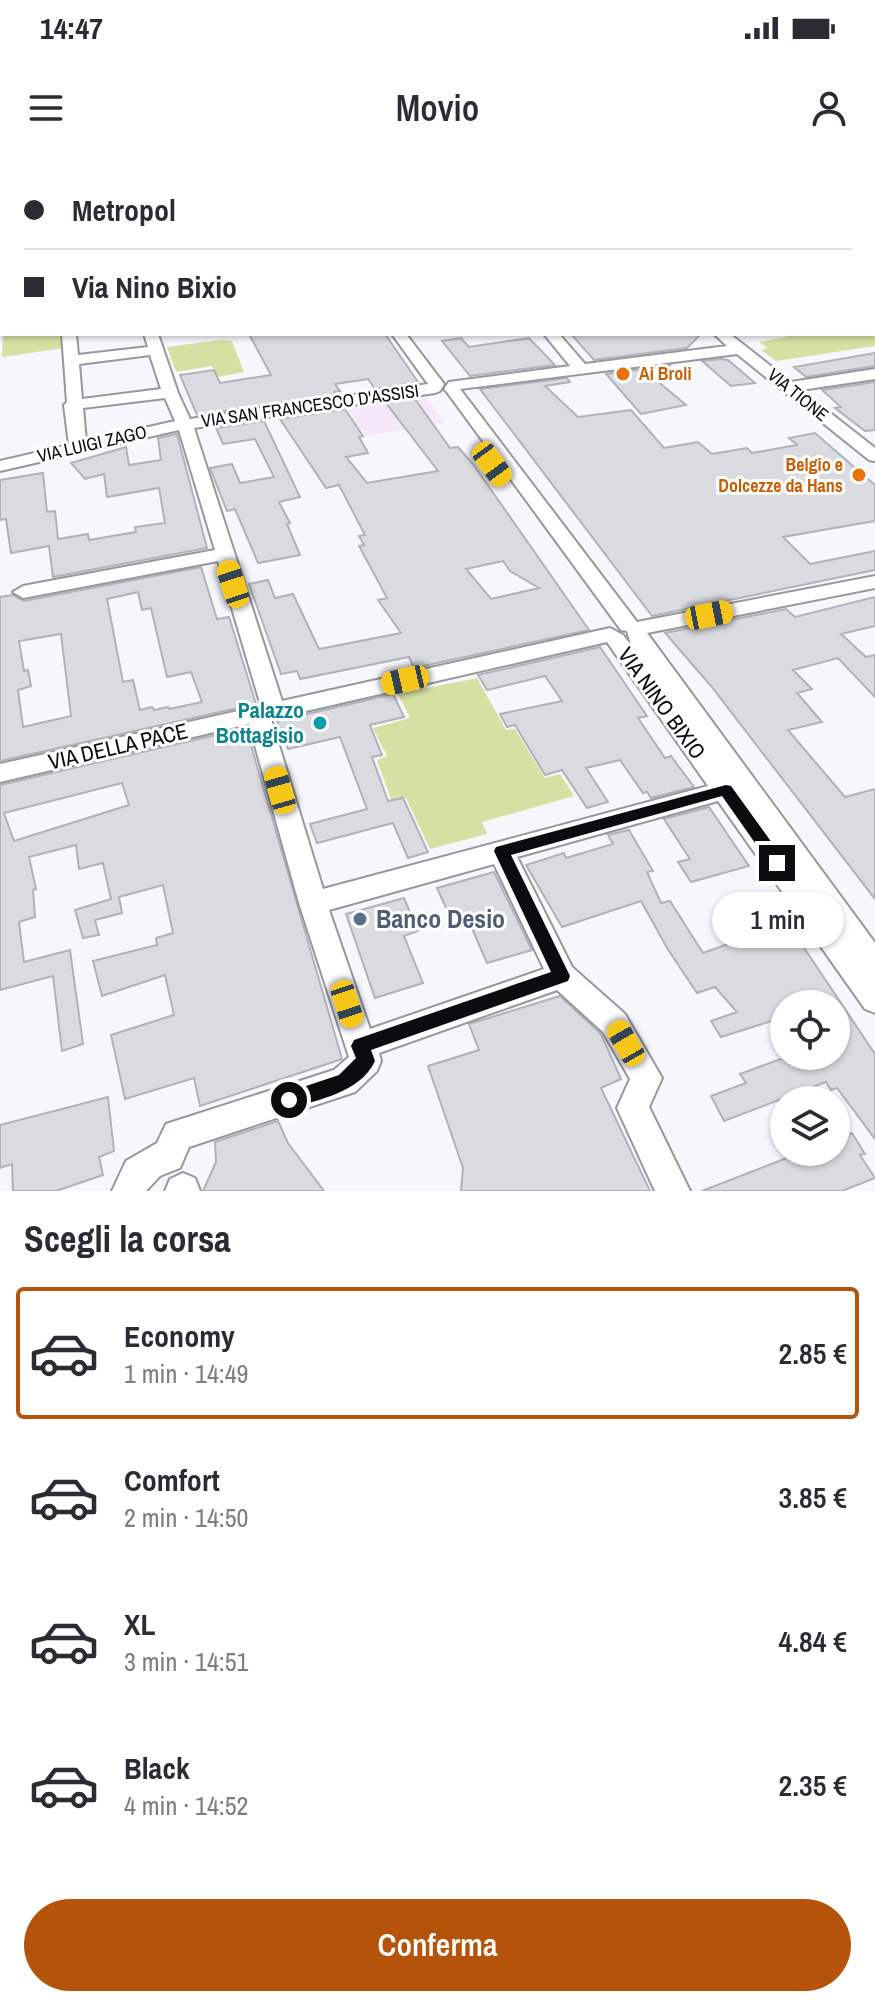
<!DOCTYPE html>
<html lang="it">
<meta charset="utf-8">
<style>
body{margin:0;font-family:"Archivo Narrow",sans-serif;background:#f2f2f3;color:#2b2b33;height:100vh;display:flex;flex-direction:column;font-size:30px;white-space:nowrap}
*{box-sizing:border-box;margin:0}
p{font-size:26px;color:#7c7c81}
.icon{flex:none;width:44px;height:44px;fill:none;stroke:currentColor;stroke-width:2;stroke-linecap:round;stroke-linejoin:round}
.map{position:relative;height:1031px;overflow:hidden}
.sheet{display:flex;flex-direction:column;background:#fff;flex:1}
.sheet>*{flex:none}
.hud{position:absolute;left:0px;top:0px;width:876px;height:176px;box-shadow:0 2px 6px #0004;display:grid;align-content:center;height:176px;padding:0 24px;background:#fff}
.controls{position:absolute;left:770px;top:830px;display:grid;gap:16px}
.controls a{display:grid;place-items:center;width:80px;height:80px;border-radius:50%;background:#fff;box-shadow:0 2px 6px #0004;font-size:40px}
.end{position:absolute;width:36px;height:36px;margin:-18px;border:10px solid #0b0c0d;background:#fff;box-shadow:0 0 0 4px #fff}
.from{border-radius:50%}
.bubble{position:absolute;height:56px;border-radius:28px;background:#fff;box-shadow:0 2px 6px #0004;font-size:26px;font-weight:600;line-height:56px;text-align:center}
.car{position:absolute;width:24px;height:48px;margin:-24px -12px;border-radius:10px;box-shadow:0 0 6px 2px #0007;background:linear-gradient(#f5c518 24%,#345 0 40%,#f5c518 0 76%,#345 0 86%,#f5c518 0)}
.hud b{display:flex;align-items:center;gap:28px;height:76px;font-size:30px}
.hud b+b{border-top:2px solid #e1e1e2}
.hud i{width:20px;height:20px;background:#2b2b33}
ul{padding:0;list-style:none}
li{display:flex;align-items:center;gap:24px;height:132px;margin:0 16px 12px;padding:0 8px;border:4px solid transparent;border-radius:8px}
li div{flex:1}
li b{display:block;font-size:30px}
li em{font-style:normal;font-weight:600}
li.on{border-color:#b45309}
li>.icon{width:72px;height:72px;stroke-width:1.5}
h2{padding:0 24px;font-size:36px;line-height:96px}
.action{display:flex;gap:16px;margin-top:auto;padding:16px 24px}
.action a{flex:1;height:92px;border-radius:48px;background:#b45309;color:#fff;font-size:32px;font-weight:600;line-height:92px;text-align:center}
.status{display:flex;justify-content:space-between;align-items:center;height:56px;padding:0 40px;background:#fff;direction:ltr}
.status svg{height:22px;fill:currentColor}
header{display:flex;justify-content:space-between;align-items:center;height:104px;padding:0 24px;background:#fff;font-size:36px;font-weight:600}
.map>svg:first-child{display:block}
</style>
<div class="status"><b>14:47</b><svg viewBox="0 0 49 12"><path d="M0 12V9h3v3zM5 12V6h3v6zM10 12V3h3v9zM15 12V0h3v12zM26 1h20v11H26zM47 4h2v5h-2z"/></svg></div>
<header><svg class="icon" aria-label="menu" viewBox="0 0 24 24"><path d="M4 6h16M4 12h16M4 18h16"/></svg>Movio<svg class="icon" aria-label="person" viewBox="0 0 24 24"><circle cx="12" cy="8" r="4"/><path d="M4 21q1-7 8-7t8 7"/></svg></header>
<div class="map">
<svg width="875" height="1031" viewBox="0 0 875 1031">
<rect width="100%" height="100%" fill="#f6f7fc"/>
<!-- education -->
<path fill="#f7e7fa" d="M423,233L445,263L365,276L345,244Z"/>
<!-- green -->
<path fill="#d5e0a2" d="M875,119V186L776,201L761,190L768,188L759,182L800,174H874Z
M3,174H62L64,188L2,197Z
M221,180L232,181L244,212L218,217L212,206L176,212L167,187Z
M477,518L506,570L515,569L545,618L560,614L574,636L482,662L487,674L430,689L406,638L391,639L377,600L387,596L373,568L410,558L398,534Z"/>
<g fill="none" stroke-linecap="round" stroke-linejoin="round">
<!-- stream -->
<path stroke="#71e2f6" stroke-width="3" d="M850,2L860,0"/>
</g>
<!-- building -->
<path fill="#dadbe0" stroke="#b1b2b7" stroke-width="2" fill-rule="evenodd" d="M249,174H385L418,222L375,229L368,219L335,224L340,231L334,232L335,235L197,255L180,215L214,210L220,223L271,215Z
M571,174L604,175L701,174L687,188L594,200Z
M461,178L469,187L529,178L555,205L470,216L442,181Z
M875,193V206L806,217L794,207Z
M721,199L728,200L755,223L731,226L702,201Z
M670,205L656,220L686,245L641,254L606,214Z
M567,218L570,222L545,226L578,257L631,250L664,288L698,282L712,294L747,288L752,293L797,285L789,278L815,273L875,325V361L783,377L810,404L875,391V410L652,456L480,229Z
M875,222V270L865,271L835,248L841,247L822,230Z
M415,239L450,288L458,287L473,304L589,470L414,508L409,497L300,519L297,511L281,514L249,424L268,420L275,438L293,434L319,489L401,473L378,440L387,438L359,386L364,385L359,376L365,375L339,325L326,328L280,259L345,249L363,276L359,277L368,293L346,297L367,323L438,311L386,243ZM503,401L510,411L539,428L491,439L466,409Z
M264,261L300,337L279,342L290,363L287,364L300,395L258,403L235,349L227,351L210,308L232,304L240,323L274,317L255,279L223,284L216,268Z
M177,274L207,388L53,417L49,386L11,393L6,359L0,360V320L43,313L47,352L55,351L58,379L88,374L89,380L136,372L135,367L165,363L159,328L107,337L104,314L85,319L71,303L126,287L129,305L161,300L158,278Z
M201,407L217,459L229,457L256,544L0,601V437L13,435L24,441ZM138,432L142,450L151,448L167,517L191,512L202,542L169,549L168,547L154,550L152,547L140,550L133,520L123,522L107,439ZM61,474L71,556L23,567L18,530L31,526L28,510L24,511L19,481Z
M875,437V466L841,474L866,497L875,495V537L838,498L793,510L812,529L797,533L822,562L788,570L845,637L875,629V739L711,526L665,473L786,449L795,457Z
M600,487L647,556L638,558L665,598L671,596L694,627L651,638L647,632L643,633L620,600L586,608L608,642L587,648L562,610L545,615L515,565L507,567L500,554L562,541L545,516L487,530L478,515Z
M393,534L404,557L370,565L382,595L372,597L388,641L403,638L428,692L408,698L393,663L317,683L310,664L367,649L340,577L288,589L277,561Z
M246,568L342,899L200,946L194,918L125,939L111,875L174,855L165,815L102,836L93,801L157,785L156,778L173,773L163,725L119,737L122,753L95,760L99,775L83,778L75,750L111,739L103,703L79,709L76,685L29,697L36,729L33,730L35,757L19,762L24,802L70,790L83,884L62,891L53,816L0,830V625ZM122,623L129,645L14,681L4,653Z
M709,647L749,706L691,722L678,702L690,699L664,659Z
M629,670L653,711L647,712L661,743L670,741L703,793L753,775L739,753L774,743L875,894V979L837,928L831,930L826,922L724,961L711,936L746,923L740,914L789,896H836V844H784V857L721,877L711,861L737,852L715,827L697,833L667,788L641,741L562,767L526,705L564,693L566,698L613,684L608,675Z
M494,712L532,790L487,803L467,757L452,761L437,728Z
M404,738L418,771L404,776L423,823L375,838L346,754Z
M560,836L601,874L621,919L601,928L650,1031H461L463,1008L428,906L479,890L469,864Z
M108,937L114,991L99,997L103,1015L56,1031H13L12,1004L0,1008V965Z
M278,961L288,983L324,1031H203L216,1002L215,982Z
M852,973L865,994L860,995L875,1018L842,1031H702L802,992H836V979Z"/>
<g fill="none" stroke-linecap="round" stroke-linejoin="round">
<!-- minor casing -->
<g stroke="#97989d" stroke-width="4">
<path id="minor" d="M426,0H436V2H426Z
M801,0H819L800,2Z
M0,6H2V12H0Z
M874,27H875V33H874Z
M874,74H875V82H874Z
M0,89H2V97H0Z
M874,108H875V116H874Z
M0,114H2V122H0Z
M62,174H76L78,195L148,187L144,174H158L178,233L190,259L428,224L392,174H406L444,224L440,231L435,233L194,268L282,541L610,468L623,475L643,501L631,485L627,471L621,470L447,232L444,229L449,222L570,206L544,174H559L585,204L727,186L714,174H730L791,222L875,209V219L801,230L875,288V301L869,300L737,194L460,229L637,462L875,416V428L647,473L875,783V853L865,849L718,641L517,697L572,807L625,854L662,918L649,947L690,1031H655L617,948L630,919L603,872L557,830L379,893L381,901L377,911L355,932L189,987L180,1008L160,1016L146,1031H112L126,1001L157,983L166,964L334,910L349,897L299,743L249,564L0,622V604L261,546L218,401L23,438L13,432L23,426L215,390L179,270L0,311V301L69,285L64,245L67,242ZM150,195L161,229L82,239L79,204ZM165,238L175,261L86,281L83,248ZM607,482L708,626L323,729L271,559ZM494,704L544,809L370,869L329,750Z
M183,1013L195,1018L200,1031H165L170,1019Z"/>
</g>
<!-- minor -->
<use href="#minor" fill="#fff" fill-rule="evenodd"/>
</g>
<!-- route -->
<path fill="#0b0c0d" d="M726,625L731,626L783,698V707H772L722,636L511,695L570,816L568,821L371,890L375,901C360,933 319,939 289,949L282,946L279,940L282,934L339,915L356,898L351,886L354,880L551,812L494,691L496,687Z"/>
<!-- markers -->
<g fill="#e8710a" stroke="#fff" stroke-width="3">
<circle cx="623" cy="214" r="8"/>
<circle cx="859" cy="315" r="8"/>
</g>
<circle fill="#0f9aa8" stroke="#fff" stroke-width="3" cx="320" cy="563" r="8"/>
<circle fill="#5c6f8a" stroke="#fff" stroke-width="3" cx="360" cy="759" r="8"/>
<g text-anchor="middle" stroke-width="6" stroke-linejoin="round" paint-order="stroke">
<!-- far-food labels -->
<g font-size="18" font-weight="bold" fill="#c56008" stroke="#fff" text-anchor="start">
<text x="639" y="220">Ai Broli</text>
<text x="843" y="311" text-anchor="end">Belgio e<tspan x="843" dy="21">Dolcezze da Hans</tspan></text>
</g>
<!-- far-street labels -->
<g font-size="18" fill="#0b0c0d" stroke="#fff">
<text transform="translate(798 235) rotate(39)" y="6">VIA TIONE</text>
<text transform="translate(310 246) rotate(-8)" y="6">VIA SAN FRANCESCO D'ASSISI</text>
<text transform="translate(92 284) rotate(-13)" y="6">VIA LUIGI ZAGO</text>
</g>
<!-- street labels -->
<g font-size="22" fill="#0b0c0d" stroke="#fff">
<text transform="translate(662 543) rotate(54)" y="8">VIA NINO BIXIO</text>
<text transform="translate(118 586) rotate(-13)" y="8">VIA DELLA PACE</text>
</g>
<!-- culture labels -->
<g font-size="22" font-weight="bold" fill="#0d838f" stroke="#fff" text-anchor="end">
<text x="304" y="558">Palazzo<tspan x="304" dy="25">Bottagisio</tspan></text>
</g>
<!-- near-service labels -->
<g font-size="26" font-weight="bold" fill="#4e5e75" stroke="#fff" text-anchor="start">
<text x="376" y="768">Banco Desio</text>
</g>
</g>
</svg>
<div class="controls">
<a><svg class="icon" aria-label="locate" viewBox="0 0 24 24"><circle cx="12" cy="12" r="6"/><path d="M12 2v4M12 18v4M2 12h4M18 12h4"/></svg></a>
<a><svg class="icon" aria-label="layers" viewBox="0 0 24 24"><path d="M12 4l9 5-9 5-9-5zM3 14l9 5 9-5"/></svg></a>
</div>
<i class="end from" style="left:289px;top:940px"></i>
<i class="end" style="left:777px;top:703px"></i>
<div class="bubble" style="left:712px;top:732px;width:132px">1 min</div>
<i class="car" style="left:492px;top:304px;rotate:144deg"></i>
<i class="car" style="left:233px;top:424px;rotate:342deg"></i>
<i class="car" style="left:709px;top:455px;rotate:79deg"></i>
<i class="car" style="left:405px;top:520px;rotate:257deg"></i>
<i class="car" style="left:280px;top:630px;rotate:344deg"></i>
<i class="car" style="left:347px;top:844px;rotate:162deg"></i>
<i class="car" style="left:626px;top:883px;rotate:330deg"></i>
<div class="hud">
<b><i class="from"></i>Metropol</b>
<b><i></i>Via Nino Bixio</b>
</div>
</div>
<section class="sheet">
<h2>Scegli la corsa</h2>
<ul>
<li class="on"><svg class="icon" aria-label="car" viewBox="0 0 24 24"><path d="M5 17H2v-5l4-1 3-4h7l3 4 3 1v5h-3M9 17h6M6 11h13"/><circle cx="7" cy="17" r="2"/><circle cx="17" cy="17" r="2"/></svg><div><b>Economy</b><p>1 min · 14:49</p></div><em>2.85 €</em></li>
<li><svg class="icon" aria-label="car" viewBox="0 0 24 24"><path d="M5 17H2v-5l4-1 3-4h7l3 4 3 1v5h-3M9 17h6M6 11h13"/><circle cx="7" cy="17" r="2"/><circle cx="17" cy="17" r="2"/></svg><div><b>Comfort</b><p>2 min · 14:50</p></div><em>3.85 €</em></li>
<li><svg class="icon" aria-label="car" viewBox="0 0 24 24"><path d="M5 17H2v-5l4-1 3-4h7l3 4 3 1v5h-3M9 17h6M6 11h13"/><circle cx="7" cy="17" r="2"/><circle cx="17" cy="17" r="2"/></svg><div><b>XL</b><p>3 min · 14:51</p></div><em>4.84 €</em></li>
<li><svg class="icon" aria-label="car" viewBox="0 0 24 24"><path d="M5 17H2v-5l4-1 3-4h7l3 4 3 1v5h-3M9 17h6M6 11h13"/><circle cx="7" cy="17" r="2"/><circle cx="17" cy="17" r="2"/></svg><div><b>Black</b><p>4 min · 14:52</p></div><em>2.35 €</em></li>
</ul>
<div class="action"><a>Conferma</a></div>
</section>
